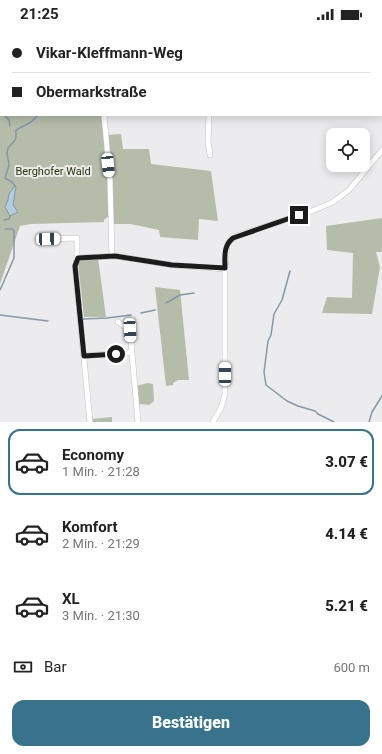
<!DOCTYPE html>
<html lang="de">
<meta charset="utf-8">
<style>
body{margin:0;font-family:Roboto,sans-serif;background:#f2f2f2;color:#222;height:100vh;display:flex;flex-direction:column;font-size:15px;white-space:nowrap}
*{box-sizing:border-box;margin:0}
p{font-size:13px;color:#767676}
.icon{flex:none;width:22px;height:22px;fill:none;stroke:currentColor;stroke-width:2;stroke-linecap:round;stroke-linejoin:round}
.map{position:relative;height:394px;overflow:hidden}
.details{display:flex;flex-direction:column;background:#fff;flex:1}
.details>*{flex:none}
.guide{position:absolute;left:0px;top:0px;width:382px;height:88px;box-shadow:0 2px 10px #0003;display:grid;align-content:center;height:88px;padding:0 12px;background:#fff}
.buttons{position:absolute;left:326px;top:100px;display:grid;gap:8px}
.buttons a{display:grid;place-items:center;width:44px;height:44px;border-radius:8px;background:#fff;box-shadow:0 2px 10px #0003;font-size:20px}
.end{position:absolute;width:18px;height:18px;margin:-9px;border:5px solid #1c1c1d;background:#fff;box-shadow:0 0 0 2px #fff}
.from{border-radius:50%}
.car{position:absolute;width:12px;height:24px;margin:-12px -6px;border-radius:5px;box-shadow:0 0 3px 1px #0007;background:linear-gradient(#fff 24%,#345 0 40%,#fff 0 76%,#345 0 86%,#fff 0)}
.guide b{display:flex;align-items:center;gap:14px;height:38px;font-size:15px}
.guide b+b{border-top:1px solid #e0e0e0}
.guide i{width:10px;height:10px;background:#222}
ul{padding:7px 0 0;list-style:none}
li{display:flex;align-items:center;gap:12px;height:66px;margin:0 8px 6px;padding:0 4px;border:2px solid transparent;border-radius:12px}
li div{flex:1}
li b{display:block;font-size:15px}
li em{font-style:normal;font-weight:800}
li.active{border-color:#37738a}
li>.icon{width:36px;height:36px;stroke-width:1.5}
.pay{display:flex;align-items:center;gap:10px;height:44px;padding:0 12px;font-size:15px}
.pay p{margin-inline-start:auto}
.button{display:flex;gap:8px;margin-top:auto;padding:8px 12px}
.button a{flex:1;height:46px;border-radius:12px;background:#37738a;color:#fff;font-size:16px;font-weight:800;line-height:46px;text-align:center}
.status{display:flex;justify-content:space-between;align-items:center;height:28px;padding:0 20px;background:#fff;direction:ltr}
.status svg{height:11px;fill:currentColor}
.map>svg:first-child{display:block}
</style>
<div class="status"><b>21:25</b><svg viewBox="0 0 49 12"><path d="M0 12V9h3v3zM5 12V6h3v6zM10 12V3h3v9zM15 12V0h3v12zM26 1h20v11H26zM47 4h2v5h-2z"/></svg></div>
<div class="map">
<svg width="382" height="394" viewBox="0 0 382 394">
<rect width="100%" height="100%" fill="#ececef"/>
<!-- green -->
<path fill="#b6bcaa" d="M0,0H248L1,1V87H103L109,152V188L104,192V194L31,196L20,198L0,256Z
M121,106L123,121H149L151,136L211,143L218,193L199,191L198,212L160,209L159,202L130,196H112L107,107Z
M382,190V224H376L380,239L372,286L322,285L327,269L352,270L353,225L327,222L326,198Z
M98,230L106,289H84L78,235L81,232Z
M155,259L180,262L189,352H178L173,355V357L166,358Z
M148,355L153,356L154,373L149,377L141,376L139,377L135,358Z
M112,389V394H93L92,391Z"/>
<!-- water -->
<path fill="#b1cddf" stroke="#8498a5" d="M15,158L16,159L13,177L18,184L10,188L5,179L8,172L9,166Z"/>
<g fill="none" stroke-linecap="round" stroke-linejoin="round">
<!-- stream -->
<path stroke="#8498a5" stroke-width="1.5" d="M0,48L1,49
M4,87L9,92L10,98
M15,158L12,154L5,150L9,137L7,125L8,120C16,111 16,114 16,102L31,94L38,87
M4,192L9,191L10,188
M290,243L282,272L274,286L271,307L268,313L264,344L266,357L287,373L298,378L315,383L318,386L334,394
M0,262L14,230V203L12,201H5
M166,275L180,267L194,265
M141,285L155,282
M0,287L48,293
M83,291L107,290L131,287
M369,394L372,384L382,368"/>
<!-- minor casing -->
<g stroke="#c2c2c5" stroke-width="6">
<path id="minor" d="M381,13L382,14
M104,87L110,152L112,228
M209,87L208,113L210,127
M48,211L77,210V230L75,238L90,394
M77,230L115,228L172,237L225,241
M118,294L130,302L138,394
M84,328L132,324
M213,394L221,380L225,366V241L227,216L236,208L312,183L333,174L349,162L382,122"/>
</g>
<!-- minor -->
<use href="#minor" stroke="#fff" stroke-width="5"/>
</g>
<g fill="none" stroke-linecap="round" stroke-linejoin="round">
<!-- route -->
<path stroke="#1c1c1d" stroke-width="5" d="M116,326L84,328L75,238L78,230L115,228L172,237L225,240C225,229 223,218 233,210L299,187"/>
</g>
<g text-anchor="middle" stroke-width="4" stroke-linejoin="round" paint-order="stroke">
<!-- park labels -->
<g font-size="11" fill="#2a3606" stroke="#ececef">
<text x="53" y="147">Berghofer Wald</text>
</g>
</g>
</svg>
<div class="buttons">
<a><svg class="icon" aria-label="locate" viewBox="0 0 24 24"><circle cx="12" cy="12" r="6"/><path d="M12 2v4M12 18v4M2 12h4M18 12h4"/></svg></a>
</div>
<i class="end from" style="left:116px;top:326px"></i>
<i class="end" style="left:299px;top:187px"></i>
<i class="car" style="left:108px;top:137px;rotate:174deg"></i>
<i class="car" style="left:48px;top:211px;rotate:88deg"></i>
<i class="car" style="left:130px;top:302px;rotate:177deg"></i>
<i class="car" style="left:225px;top:346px;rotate:0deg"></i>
<div class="guide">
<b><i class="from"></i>Vikar-Kleffmann-Weg</b>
<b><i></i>Obermarkstraße</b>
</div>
</div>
<section class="details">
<ul>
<li class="active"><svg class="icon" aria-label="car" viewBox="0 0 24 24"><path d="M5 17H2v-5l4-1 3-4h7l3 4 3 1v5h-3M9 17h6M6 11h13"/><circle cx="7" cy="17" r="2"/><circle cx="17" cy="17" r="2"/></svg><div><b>Economy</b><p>1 Min. · 21:28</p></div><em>3.07 €</em></li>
<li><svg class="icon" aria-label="car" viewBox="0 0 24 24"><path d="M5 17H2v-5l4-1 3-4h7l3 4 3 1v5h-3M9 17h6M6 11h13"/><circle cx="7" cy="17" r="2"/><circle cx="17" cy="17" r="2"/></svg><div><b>Komfort</b><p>2 Min. · 21:29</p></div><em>4.14 €</em></li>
<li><svg class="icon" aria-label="car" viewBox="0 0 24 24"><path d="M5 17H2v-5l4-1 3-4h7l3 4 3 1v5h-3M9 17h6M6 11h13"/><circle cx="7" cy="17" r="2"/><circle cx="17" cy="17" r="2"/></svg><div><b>XL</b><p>3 Min. · 21:30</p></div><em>5.21 €</em></li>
</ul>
<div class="pay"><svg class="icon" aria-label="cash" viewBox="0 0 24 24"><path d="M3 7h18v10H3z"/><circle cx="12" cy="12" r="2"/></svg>Bar<p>600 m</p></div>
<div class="button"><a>Bestätigen</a></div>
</section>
